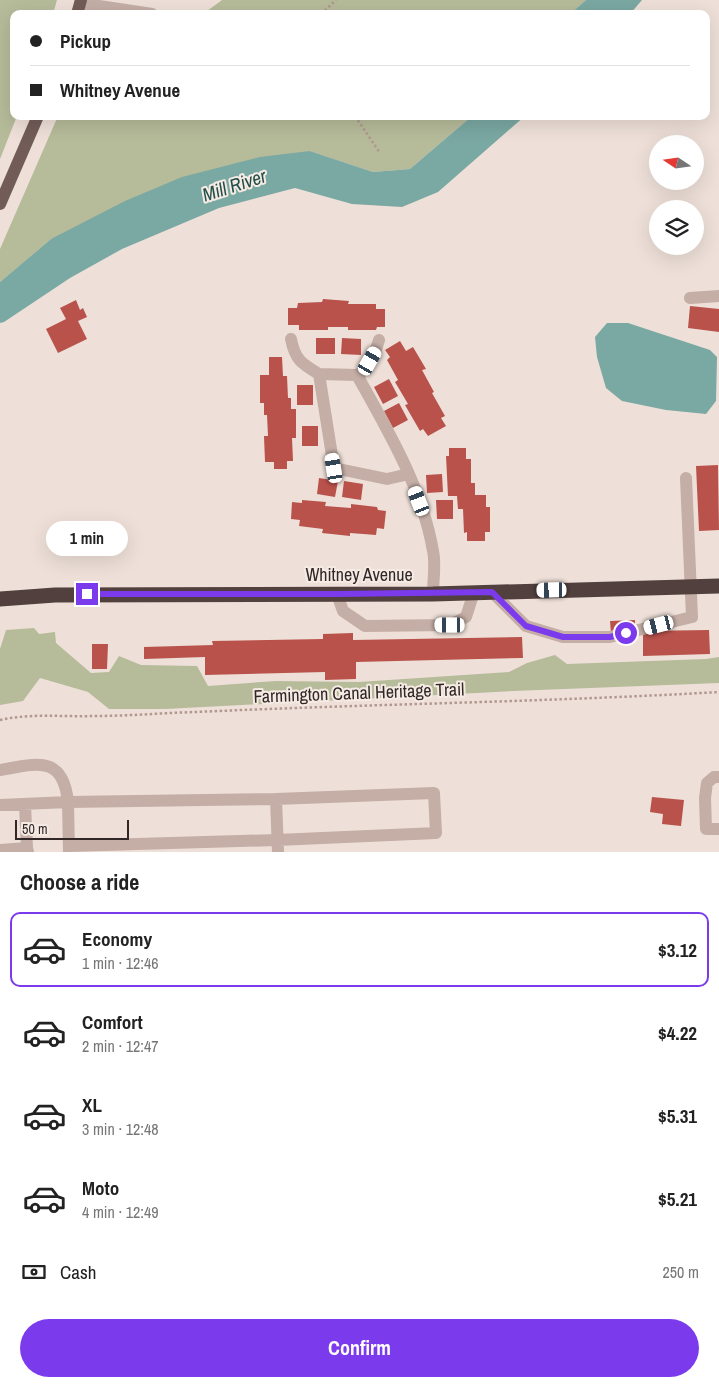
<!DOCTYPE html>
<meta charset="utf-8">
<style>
body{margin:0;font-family:"Archivo Narrow",sans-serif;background:#f2f2f2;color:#222;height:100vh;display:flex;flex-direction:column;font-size:19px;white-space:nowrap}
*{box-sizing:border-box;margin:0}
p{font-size:16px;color:#767676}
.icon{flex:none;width:28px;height:28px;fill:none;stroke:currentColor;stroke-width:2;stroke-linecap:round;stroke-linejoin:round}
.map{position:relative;height:852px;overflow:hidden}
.details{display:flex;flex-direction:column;background:#fff;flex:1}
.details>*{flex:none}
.hud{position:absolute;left:10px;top:10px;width:700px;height:110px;border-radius:10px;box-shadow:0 5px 20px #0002;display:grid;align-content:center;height:110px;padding:0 20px;background:#fff}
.needle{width:32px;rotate:283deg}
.controls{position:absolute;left:649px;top:135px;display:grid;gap:10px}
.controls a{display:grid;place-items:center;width:55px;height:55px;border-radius:50%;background:#fff;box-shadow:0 5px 20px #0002;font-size:25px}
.scale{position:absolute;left:15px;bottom:12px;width:114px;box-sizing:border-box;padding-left:5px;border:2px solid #312726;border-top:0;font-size:14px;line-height:18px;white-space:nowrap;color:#312726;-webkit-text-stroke:4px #f6ebe4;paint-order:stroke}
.end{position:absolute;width:22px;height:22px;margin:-11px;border:6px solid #7c3aed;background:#fff;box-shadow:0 0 0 2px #fff}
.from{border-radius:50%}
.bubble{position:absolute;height:35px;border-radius:18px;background:#fff;box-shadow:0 5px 20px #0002;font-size:16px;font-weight:700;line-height:35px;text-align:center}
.car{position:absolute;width:15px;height:30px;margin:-15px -8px;border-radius:6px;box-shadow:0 0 4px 1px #0007;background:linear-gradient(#fff 24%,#345 0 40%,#fff 0 76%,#345 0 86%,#fff 0)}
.hud b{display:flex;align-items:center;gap:18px;height:48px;font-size:19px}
.hud b+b{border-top:1px solid #e0e0e0}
.hud i{width:12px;height:12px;background:#222}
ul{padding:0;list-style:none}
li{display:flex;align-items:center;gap:15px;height:75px;margin:0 10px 8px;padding:0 10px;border:2px solid transparent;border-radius:10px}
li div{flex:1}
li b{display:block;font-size:19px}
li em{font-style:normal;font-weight:700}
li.current{border-color:#7c3aed}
li>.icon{width:45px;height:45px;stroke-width:1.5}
h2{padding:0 20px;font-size:22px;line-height:60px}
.pay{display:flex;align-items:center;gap:12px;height:55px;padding:0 20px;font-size:19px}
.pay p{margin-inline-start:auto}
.cta{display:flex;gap:10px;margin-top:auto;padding:10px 20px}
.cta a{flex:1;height:58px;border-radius:30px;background:#7c3aed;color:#fff;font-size:20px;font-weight:700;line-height:58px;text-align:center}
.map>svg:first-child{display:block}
</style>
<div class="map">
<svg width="719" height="852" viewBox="0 0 719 852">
<rect width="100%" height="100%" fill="#eee0d8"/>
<!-- green -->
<path fill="#b6bb9a" d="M0,0H57L53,14H14V116H17L0,159Z
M222,0H586L570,14H203Z
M58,116H472L410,169L373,172L310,151L51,239L0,282V249Z
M34,628L39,634L55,632L56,643L91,673L109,672L119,656L141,665L197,666L208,686L276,681L359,682L509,672L527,663L555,655L567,664L706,659L719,657V683L513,691L165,709H109L88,692L40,678L23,701L0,705V649L6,630Z"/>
<!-- water -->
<path fill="#7aa8a2" d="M586,0H642L630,14H570Z
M472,116H525L438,192L402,207L352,204L295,188L219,208L122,249L70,278L4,322L0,323V282L51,239L125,201L182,177L260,157L310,151L373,172L410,169Z
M607,323H628L710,350L717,357L716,401L706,414L666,410L622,401L606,388L597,357L595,337Z"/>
<!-- building -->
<path fill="#b9524b" d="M323,299L349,301L348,304H376V309H385V327H377L376,330H348V327H328V330H299V325H288V308H297L298,303L322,302Z
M76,300L80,310L83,308L87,317L78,321L87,339L58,353L46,329L66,319L60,308Z
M690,306L719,309V332L688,328Z
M316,338H335V354H316Z
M342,338L361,339V355L341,354Z
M400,341L406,351L413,347L426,369L422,370L434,392L432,393L445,416L441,418L446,426L428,436L423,429L420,431L405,405L408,404L395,382L398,380L387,360L390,357L385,350Z
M269,357H282L283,376H287L288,398H291V409H296V438H292L293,461H287V469H274V462H265L264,436H268L267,415H264V403H260V375H269Z
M389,379L398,396L383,404L374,387Z
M297,385H313V405H297Z
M399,403L408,420L393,428L384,411Z
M302,426H318V446H302Z
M449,448H466V459H471V483H475V495H486V507H490V532H485V541H467V532L464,533L463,509H458L457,496H448L446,456H449Z
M718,465L719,530L699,531L696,466Z
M442,474L443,492L427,493L426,475Z
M319,478L338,481L335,497L317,494Z
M344,481L363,484L361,500L342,497Z
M302,500L326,502L325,506L351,508V504L377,507L378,510L386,511L384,529L377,528L376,535L350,533V536L322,533L323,529L299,526L300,520L291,519L292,502L302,503Z
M436,500H453V519H437Z
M635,620V634H611L610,621Z
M709,630L710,654L643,656V631Z
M353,633V640L522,637L523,658L356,662V679L325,680V672L205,675V657L144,659V647L213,645L212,641L323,639V634Z
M92,644H108L107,669H92Z
M652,797L684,800L681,826L662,824L663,814L650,812Z"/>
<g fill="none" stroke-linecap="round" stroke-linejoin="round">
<!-- path -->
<path stroke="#b09890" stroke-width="2.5" stroke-dasharray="2.5 2.5" stroke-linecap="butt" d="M321,14L336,0
M355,116L380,153
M0,720C31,713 62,717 94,716C128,716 162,713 196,712C371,704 545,702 719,692"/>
<!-- minor -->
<path stroke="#c4aea6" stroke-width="12" d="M80,3L152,14
M690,298L719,296
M291,339C295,360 302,364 319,374
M357,375C370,369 375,353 379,340
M409,474L387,479L334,468L319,374L357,375C388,431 422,487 433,551C436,564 433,580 433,594
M492,592L526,626L563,637H610L692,617L686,478
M337,594L343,611L365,626L450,625L466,617L474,592
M0,770C36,764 63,754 68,802L0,805
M719,777H714L707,783L705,798L706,829H719
M25,805L27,848
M69,846L277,840L436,833L434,793L276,799
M0,850L27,848L28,852
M69,852L68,802L276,799L278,852"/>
<!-- major -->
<path stroke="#725c58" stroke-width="12" d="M77,14L81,0
M0,204L38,116"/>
<!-- highway -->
<path stroke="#51403e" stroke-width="15" d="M0,599L55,595L433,594L719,586"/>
</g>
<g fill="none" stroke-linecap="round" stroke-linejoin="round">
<!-- route -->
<path stroke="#7c3aed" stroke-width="6" d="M87,594H337L492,592L526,626L563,637H610L626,633"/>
</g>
<g text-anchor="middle" stroke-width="4" stroke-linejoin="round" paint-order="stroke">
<!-- street labels -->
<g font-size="18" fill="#312726" stroke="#f6ebe4">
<text x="359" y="581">Whitney Avenue</text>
<text transform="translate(359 693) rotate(-2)" y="6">Farmington Canal Heritage Trail</text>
</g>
<!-- water labels -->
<g font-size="19" font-style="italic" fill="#204e49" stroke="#f6ebe4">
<text transform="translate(234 185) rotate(-18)" y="7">Mill River</text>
</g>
</g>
</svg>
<div class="controls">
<a><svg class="needle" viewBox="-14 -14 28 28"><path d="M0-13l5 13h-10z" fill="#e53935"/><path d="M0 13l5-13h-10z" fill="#767676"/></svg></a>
<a><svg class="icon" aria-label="layers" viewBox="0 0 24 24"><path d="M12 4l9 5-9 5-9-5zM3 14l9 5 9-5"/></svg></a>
</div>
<div class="scale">50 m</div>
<i class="end from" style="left:626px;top:633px"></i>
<i class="end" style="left:87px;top:594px"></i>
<div class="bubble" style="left:46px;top:521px;width:82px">1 min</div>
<i class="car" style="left:370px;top:361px;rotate:30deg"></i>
<i class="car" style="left:334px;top:468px;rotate:351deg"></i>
<i class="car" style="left:419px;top:501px;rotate:339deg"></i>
<i class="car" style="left:552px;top:590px;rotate:269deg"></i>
<i class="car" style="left:450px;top:625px;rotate:270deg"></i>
<i class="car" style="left:659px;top:625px;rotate:256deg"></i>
<div class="hud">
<b><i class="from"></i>Pickup</b>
<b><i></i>Whitney Avenue</b>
</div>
</div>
<section class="details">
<h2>Choose a ride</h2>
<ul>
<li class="current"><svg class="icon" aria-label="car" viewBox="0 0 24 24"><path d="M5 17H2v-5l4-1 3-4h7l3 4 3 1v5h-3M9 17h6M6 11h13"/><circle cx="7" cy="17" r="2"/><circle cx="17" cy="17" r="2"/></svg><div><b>Economy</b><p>1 min · 12:46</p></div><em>$3.12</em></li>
<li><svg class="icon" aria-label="car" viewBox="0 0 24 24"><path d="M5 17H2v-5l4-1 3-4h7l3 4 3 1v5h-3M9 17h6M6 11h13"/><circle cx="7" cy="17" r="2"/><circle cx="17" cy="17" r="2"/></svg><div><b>Comfort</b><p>2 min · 12:47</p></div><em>$4.22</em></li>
<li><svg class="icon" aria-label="car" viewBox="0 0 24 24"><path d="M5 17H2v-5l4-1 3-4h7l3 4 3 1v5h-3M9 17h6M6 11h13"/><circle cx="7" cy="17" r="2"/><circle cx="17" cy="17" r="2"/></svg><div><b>XL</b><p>3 min · 12:48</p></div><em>$5.31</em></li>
<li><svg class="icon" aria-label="car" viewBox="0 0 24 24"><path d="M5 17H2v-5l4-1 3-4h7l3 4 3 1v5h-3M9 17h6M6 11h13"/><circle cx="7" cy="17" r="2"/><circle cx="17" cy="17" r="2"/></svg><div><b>Moto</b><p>4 min · 12:49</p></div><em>$5.21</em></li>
</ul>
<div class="pay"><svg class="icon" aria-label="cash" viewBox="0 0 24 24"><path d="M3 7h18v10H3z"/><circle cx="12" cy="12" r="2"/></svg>Cash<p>250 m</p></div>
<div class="cta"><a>Confirm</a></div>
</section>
